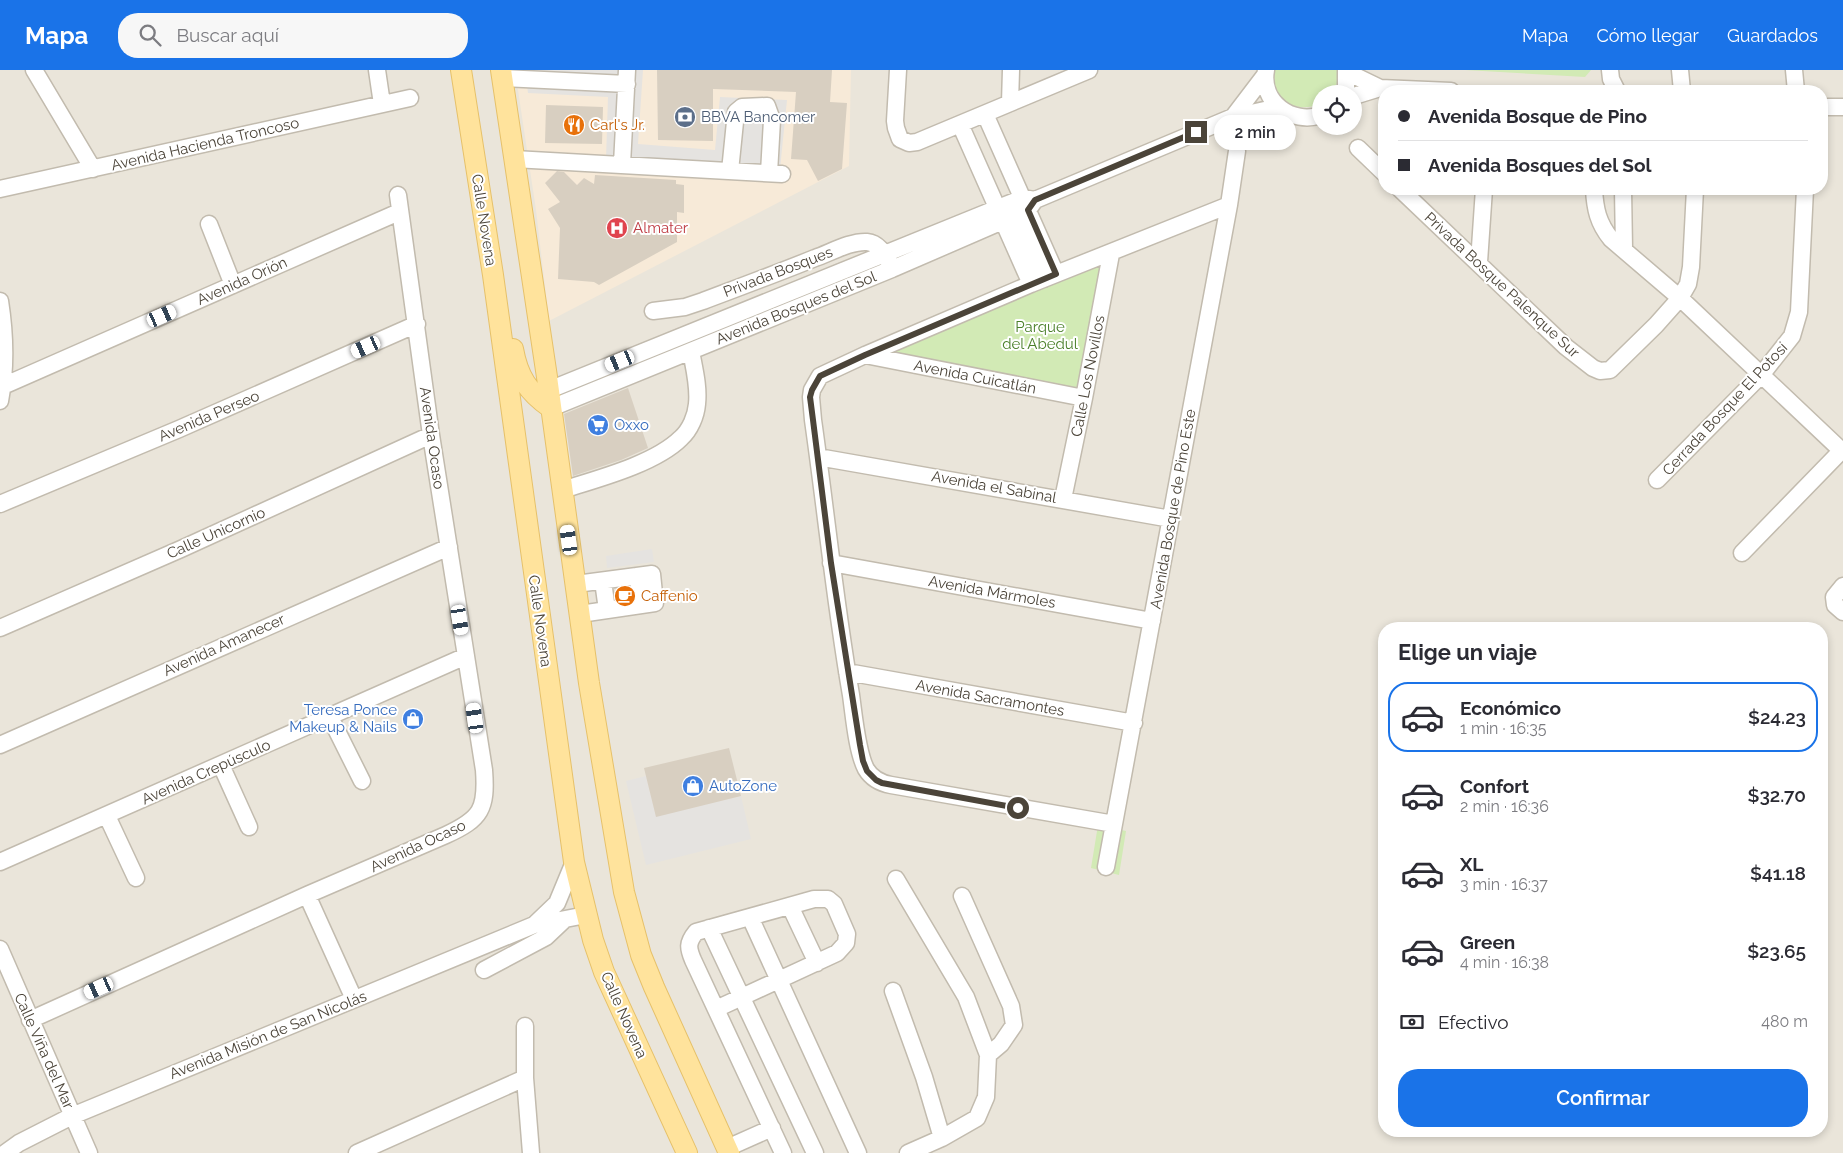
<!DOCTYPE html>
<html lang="es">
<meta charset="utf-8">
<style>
body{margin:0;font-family:Raleway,sans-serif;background:#f7f7f7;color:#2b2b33;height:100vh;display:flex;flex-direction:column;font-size:19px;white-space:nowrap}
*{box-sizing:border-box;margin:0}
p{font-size:16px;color:#7c7c81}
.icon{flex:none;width:28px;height:28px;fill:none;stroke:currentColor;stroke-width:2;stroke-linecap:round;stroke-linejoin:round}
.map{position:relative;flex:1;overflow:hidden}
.drawer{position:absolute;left:1378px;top:552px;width:450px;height:515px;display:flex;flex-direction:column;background:#fff;border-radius:20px;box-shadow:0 2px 8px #0003}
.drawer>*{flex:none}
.top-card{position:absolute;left:1378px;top:15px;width:450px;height:110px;border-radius:20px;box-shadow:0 2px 8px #0003;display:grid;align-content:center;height:110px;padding:0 20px;background:#fff}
.buttons{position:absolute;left:1312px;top:15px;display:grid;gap:10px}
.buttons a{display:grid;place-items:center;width:50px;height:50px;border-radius:50%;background:#fff;box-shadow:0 2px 8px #0003;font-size:25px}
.end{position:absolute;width:22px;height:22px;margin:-11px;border:6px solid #4b4439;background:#fff;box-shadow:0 0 0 2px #fff}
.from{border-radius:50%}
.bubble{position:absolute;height:35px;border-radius:18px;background:#fff;box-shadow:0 2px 8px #0003;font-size:16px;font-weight:600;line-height:35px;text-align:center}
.car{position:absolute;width:15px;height:30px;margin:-15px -8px;border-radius:6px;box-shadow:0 0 4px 1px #0007;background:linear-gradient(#fff 24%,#345 0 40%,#fff 0 76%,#345 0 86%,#fff 0)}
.top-card b{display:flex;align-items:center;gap:18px;height:48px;font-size:19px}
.top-card b+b{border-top:1px solid #e1e1e2}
.top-card i{width:12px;height:12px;background:#2b2b33}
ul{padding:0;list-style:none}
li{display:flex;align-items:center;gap:15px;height:70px;margin:0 10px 8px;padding:0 10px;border:2px solid transparent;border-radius:20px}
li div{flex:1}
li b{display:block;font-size:19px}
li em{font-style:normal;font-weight:600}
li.selected{border-color:#1a73e8}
li>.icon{width:45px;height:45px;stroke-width:1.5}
h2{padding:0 20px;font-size:22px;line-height:60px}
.pay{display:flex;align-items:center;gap:12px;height:55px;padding:0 20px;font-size:19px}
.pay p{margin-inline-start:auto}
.cta{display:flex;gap:10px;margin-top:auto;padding:10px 20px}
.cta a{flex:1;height:58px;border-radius:20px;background:#1a73e8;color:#fff;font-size:20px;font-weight:600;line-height:58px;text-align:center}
header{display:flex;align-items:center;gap:30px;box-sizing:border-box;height:70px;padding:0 25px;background:#1a73e8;color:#fff}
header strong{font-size:24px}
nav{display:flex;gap:28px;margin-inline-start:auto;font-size:18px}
.search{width:350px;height:45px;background:#f7f7f7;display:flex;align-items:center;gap:12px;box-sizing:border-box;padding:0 18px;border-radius:20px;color:#7c7c81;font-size:19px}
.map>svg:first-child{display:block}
</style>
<header>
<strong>Mapa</strong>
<div class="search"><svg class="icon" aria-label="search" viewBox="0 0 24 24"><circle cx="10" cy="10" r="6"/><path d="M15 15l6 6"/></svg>Buscar aquí</div>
<nav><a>Mapa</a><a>Cómo llegar</a><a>Guardados</a></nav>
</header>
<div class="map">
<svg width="1843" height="1083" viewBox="0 0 1843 1083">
<rect width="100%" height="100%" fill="#f6f3ec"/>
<!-- residential -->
<path fill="#eae5da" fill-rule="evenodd" d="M0,0H1843V1083H0ZM1384,21H1821V119H1384ZM1321,24H1354V56H1321ZM1384,559H1821V1061H1384Z"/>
<!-- commercial -->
<path fill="#f7ead8" d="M515,0H851L849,96L549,251L536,140Z"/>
<!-- green -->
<path fill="#d2eab5" d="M1272,0H1337V13L1332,24H1321V33C1303,43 1276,35 1272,12C1271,9 1272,4 1272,0Z
M1465,0H1591L1585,7Z
M1103,186L1080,322L877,284Z
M1098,755L1126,761L1119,805L1091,798Z"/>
<!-- parking -->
<path fill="#e5e3e0" d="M525,0H643L638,74L715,80L720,27L787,30L780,99L606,89L608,27L528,23Z
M652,479L654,492L607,498L606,486Z
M646,706L656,746L741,726L751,769L646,795L626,711Z"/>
<!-- building -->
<path fill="#d8cfc1" d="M657,0H832L830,32L847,33L842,99L818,111L807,90L791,89L796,22L713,19V71L658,70Z
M546,35L603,37L602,74L545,73Z
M557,101L564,102L577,115L584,108L594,114L595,105L676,110V114L684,115V143L677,142V172L599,215L594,212L558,209L560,158L548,139L560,132L545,113Z
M628,318L648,378L621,390L573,406L564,344Z
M729,678L741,726L656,747L644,698Z"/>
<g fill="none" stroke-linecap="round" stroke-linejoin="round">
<!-- minor casing -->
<g stroke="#c2bbae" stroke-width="19">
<path id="minor" d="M34,0L93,99
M377,0L382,34
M898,0L895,51L896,58L900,69L909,73L917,72L1089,0
M1266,0C1260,32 1292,55 1321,45
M1610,0L1611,9L1617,21
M1680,0L1682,21
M1794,0L1796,21
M1347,2L1380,18
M502,8L627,14
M1342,24L1346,17V0
M1354,26L1380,18L1451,21
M1010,33L1011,0
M1821,37H1843
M985,44L1056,204
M1233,47L1265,5
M960,54L1031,214
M1358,78L1384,103
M514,89L782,104
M622,94L627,0
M730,101L736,42L742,37L767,36L772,50L769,103
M0,119L410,28
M1400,119L1566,277L1593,298L1600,301L1610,300L1656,255L1680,228L1688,214L1691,197L1695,119
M1594,119C1595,139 1598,153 1611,169L1680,228L1843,382
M1623,119L1624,179
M1017,145L1044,209
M209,154L233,215
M1479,192L1484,119
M0,231C5,263 6,299 0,331
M653,241L685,237L703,231C740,217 778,203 815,188C830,183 850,171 867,172C878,173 884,183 889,192
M865,285L1084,328
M3,316L399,142
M549,320L998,138L1023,128L1035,130L1233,47L1278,37
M551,338L892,199L1028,140L1035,130
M818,387L1171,449
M1657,410L1762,304L1792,266L1799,242L1805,119
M562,420C597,409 655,394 681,368C690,360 696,346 697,334C699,316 694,298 691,281
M1063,429L1084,328L1111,184
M0,434L179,359L417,254
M1742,483L1843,379
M831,493L1152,551
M637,506L642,535
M603,511L607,540
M576,514L652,504L655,533L580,544
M1843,516L1834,527L1835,535L1843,542
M0,558L181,479L431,365
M847,602L1134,653
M330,647L362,711
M0,675L449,477
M221,695L249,757
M107,746L136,808
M1114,754L891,715C880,713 872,709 866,699C857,682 854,646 851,625C835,534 826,441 813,350L811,327L812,320L820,306L865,285L1031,214L1229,135
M0,792L466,586
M1106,797L1229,135L1237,81
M896,809L966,927L988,985L986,1027L977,1048L942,1068L908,1083
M307,825L354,929
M962,826L1011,936L1014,955L1001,974L988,985
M790,836L817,893
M750,847L858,1083
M534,855L557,833L574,792
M709,858L815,1083
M0,879L89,1083
M484,900L546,867L564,850
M893,921L924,1007L942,1068
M716,939L837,883L846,873L847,864L834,834L828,829H814L696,862C687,873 688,878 693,890L783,1083
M30,950L307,825L446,765C481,749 487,739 484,700L431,365L398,125
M525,956V1008L531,1083
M727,1078L772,1058
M5,1083L19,1073L72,1046L534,855L586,845
M357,1083L525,1008"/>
</g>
<!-- major casing -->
<g stroke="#e6c16a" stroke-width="22">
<path id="major" d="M461,0L493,205L574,792L593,870L604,902L687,1083
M501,0L547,307L589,613L624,822L641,885L654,917L729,1083
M513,279C518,307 528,322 551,338"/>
</g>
<!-- minor -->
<use href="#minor" stroke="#fff" stroke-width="16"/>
<!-- major -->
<use href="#major" stroke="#ffe39c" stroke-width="20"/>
</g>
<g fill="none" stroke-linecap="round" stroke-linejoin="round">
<!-- route -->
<path stroke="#4b4439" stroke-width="6" d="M1018,738L882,713L876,710L867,701L863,691L860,675L831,493L813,350L810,327L812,320L820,306L865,285L1056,204L1028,140L1035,130L1196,62"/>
</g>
<!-- icons -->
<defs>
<g id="bank-disc" transform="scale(1.125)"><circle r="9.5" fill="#5c6f8a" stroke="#fff"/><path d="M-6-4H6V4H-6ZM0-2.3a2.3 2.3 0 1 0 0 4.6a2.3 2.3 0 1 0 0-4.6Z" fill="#fff"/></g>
<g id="restaurant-disc" transform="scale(1.125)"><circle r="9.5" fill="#e8710a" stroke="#fff"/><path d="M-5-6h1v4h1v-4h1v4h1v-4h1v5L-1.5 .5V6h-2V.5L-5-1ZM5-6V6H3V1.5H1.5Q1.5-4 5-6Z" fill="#fff"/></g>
<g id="hospital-disc" transform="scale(1.125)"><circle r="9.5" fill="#e0444e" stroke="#fff"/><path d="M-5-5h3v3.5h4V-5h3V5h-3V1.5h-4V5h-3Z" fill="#fff"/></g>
<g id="supermarket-disc" transform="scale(1.125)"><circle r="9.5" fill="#3f7fe0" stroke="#fff"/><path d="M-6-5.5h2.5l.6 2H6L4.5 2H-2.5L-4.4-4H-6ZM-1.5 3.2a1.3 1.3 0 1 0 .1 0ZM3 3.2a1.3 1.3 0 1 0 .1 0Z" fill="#fff"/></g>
<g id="cafe-disc" transform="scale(1.125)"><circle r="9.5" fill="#e8710a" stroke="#fff"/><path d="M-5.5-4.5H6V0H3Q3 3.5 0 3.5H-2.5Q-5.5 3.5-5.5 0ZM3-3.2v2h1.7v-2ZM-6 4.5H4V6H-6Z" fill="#fff"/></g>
<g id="shop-disc" transform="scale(1.125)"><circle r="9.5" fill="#3f7fe0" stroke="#fff"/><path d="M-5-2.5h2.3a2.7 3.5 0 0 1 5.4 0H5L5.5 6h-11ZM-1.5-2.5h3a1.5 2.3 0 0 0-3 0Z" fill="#fff"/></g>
</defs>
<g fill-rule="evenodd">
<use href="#bank-disc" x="685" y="47"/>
<use href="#restaurant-disc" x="574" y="55"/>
<use href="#hospital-disc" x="617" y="158"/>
<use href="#supermarket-disc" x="598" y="355"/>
<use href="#cafe-disc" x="625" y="526"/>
<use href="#shop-disc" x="413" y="649"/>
<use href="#shop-disc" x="693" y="716"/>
</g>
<g text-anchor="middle" stroke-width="4" stroke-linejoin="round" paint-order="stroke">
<!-- service labels -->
<g font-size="15" fill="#4e5e75" stroke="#fff" text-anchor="start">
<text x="701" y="52">BBVA Bancomer</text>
</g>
<!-- food labels -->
<g font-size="15" fill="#c56008" stroke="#fff" text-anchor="start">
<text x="590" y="60">Carl's Jr.</text>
<text x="641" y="531">Caffenio</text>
</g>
<!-- street labels -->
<g font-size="15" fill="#4b4439" stroke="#fff">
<text transform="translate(205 74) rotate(-13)" y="5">Avenida Hacienda Troncoso</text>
<text transform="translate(484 150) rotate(81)" y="5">Calle Novena</text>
<text transform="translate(778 202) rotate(-21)" y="5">Privada Bosques</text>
<text transform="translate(242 211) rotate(-24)" y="5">Avenida Orión</text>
<text transform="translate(1502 215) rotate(43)" y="5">Privada Bosque Palenque Sur</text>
<text transform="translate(796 238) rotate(-22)" y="5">Avenida Bosques del Sol</text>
<text transform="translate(1088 306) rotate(-79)" y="5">Calle Los Novillos</text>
<text transform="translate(975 307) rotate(11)" y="5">Avenida Cuicatlán</text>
<text transform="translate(1725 339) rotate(-47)" y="5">Cerrada Bosque El Potosí</text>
<text transform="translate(209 346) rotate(-23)" y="5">Avenida Perseo</text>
<text transform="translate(432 368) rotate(82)" y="5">Avenida Ocaso</text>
<text transform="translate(994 417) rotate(10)" y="5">Avenida el Sabinal</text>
<text transform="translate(1173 439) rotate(-80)" y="5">Avenida Bosque de Pino Este</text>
<text transform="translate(216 463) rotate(-24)" y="5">Calle Unicornio</text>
<text transform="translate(992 522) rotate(10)" y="5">Avenida Mármoles</text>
<text transform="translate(540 551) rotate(82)" y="5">Calle Novena</text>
<text transform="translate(224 575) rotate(-24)" y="5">Avenida Amanecer</text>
<text transform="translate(990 628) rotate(10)" y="5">Avenida Sacramontes</text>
<text transform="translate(206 702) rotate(-24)" y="5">Avenida Crepúsculo</text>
<text transform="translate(418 776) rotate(-25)" y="5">Avenida Ocaso</text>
<text transform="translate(624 945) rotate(66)" y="5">Calle Novena</text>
<text transform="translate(268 965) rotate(-22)" y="5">Avenida Misión de San Nicolás</text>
<text transform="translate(44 981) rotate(66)" y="5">Calle Viña del Mar</text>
</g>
<!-- health labels -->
<g font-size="15" fill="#be3a42" stroke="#fff" text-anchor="start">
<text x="633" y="163">Almater</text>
</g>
<!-- park labels -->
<g font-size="15" fill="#4a7f2a" stroke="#fff">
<text x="1040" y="262">Parque<tspan x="1040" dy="17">del Abedul</tspan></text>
</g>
<!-- shop labels -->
<g font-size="15" fill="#366cbe" stroke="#fff" text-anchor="start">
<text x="614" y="360">Oxxo</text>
<text x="397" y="645" text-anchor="end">Teresa Ponce<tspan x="397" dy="17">Makeup &amp; Nails</tspan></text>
<text x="709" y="721">AutoZone</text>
</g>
</g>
</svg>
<div class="buttons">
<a><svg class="icon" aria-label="locate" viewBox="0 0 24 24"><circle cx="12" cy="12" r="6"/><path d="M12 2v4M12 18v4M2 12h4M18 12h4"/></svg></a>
</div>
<i class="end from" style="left:1018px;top:738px"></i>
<i class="end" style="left:1196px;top:62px"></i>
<div class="bubble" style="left:1214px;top:45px;width:82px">2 min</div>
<i class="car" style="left:162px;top:246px;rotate:66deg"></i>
<i class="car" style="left:366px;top:277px;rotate:246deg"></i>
<i class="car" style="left:620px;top:291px;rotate:248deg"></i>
<i class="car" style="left:569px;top:470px;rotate:352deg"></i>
<i class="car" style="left:460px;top:550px;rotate:171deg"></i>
<i class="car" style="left:475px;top:648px;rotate:352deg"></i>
<i class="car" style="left:99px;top:918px;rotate:246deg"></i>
<div class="top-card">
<b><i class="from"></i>Avenida Bosque de Pino</b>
<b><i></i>Avenida Bosques del Sol</b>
</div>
<section class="drawer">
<h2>Elige un viaje</h2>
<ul>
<li class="selected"><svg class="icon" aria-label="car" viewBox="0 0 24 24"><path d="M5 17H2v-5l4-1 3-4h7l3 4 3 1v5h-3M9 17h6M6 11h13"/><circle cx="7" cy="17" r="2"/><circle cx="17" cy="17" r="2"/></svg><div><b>Económico</b><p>1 min · 16:35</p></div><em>$24.23</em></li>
<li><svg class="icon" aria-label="car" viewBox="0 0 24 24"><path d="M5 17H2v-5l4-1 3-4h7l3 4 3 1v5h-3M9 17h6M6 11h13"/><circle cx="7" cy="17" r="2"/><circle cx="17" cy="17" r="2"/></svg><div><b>Confort</b><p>2 min · 16:36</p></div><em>$32.70</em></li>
<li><svg class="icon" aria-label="car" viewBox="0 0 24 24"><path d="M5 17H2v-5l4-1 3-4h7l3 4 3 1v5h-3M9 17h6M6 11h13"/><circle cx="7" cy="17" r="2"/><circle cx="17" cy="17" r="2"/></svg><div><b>XL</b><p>3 min · 16:37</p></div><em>$41.18</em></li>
<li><svg class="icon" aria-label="car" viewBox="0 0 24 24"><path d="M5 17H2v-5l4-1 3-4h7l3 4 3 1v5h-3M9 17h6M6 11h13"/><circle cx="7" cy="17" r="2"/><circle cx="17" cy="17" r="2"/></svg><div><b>Green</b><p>4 min · 16:38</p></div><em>$23.65</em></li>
</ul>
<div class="pay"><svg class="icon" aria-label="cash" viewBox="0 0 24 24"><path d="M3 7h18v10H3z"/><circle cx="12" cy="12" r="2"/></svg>Efectivo<p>480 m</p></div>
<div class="cta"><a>Confirmar</a></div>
</section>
</div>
